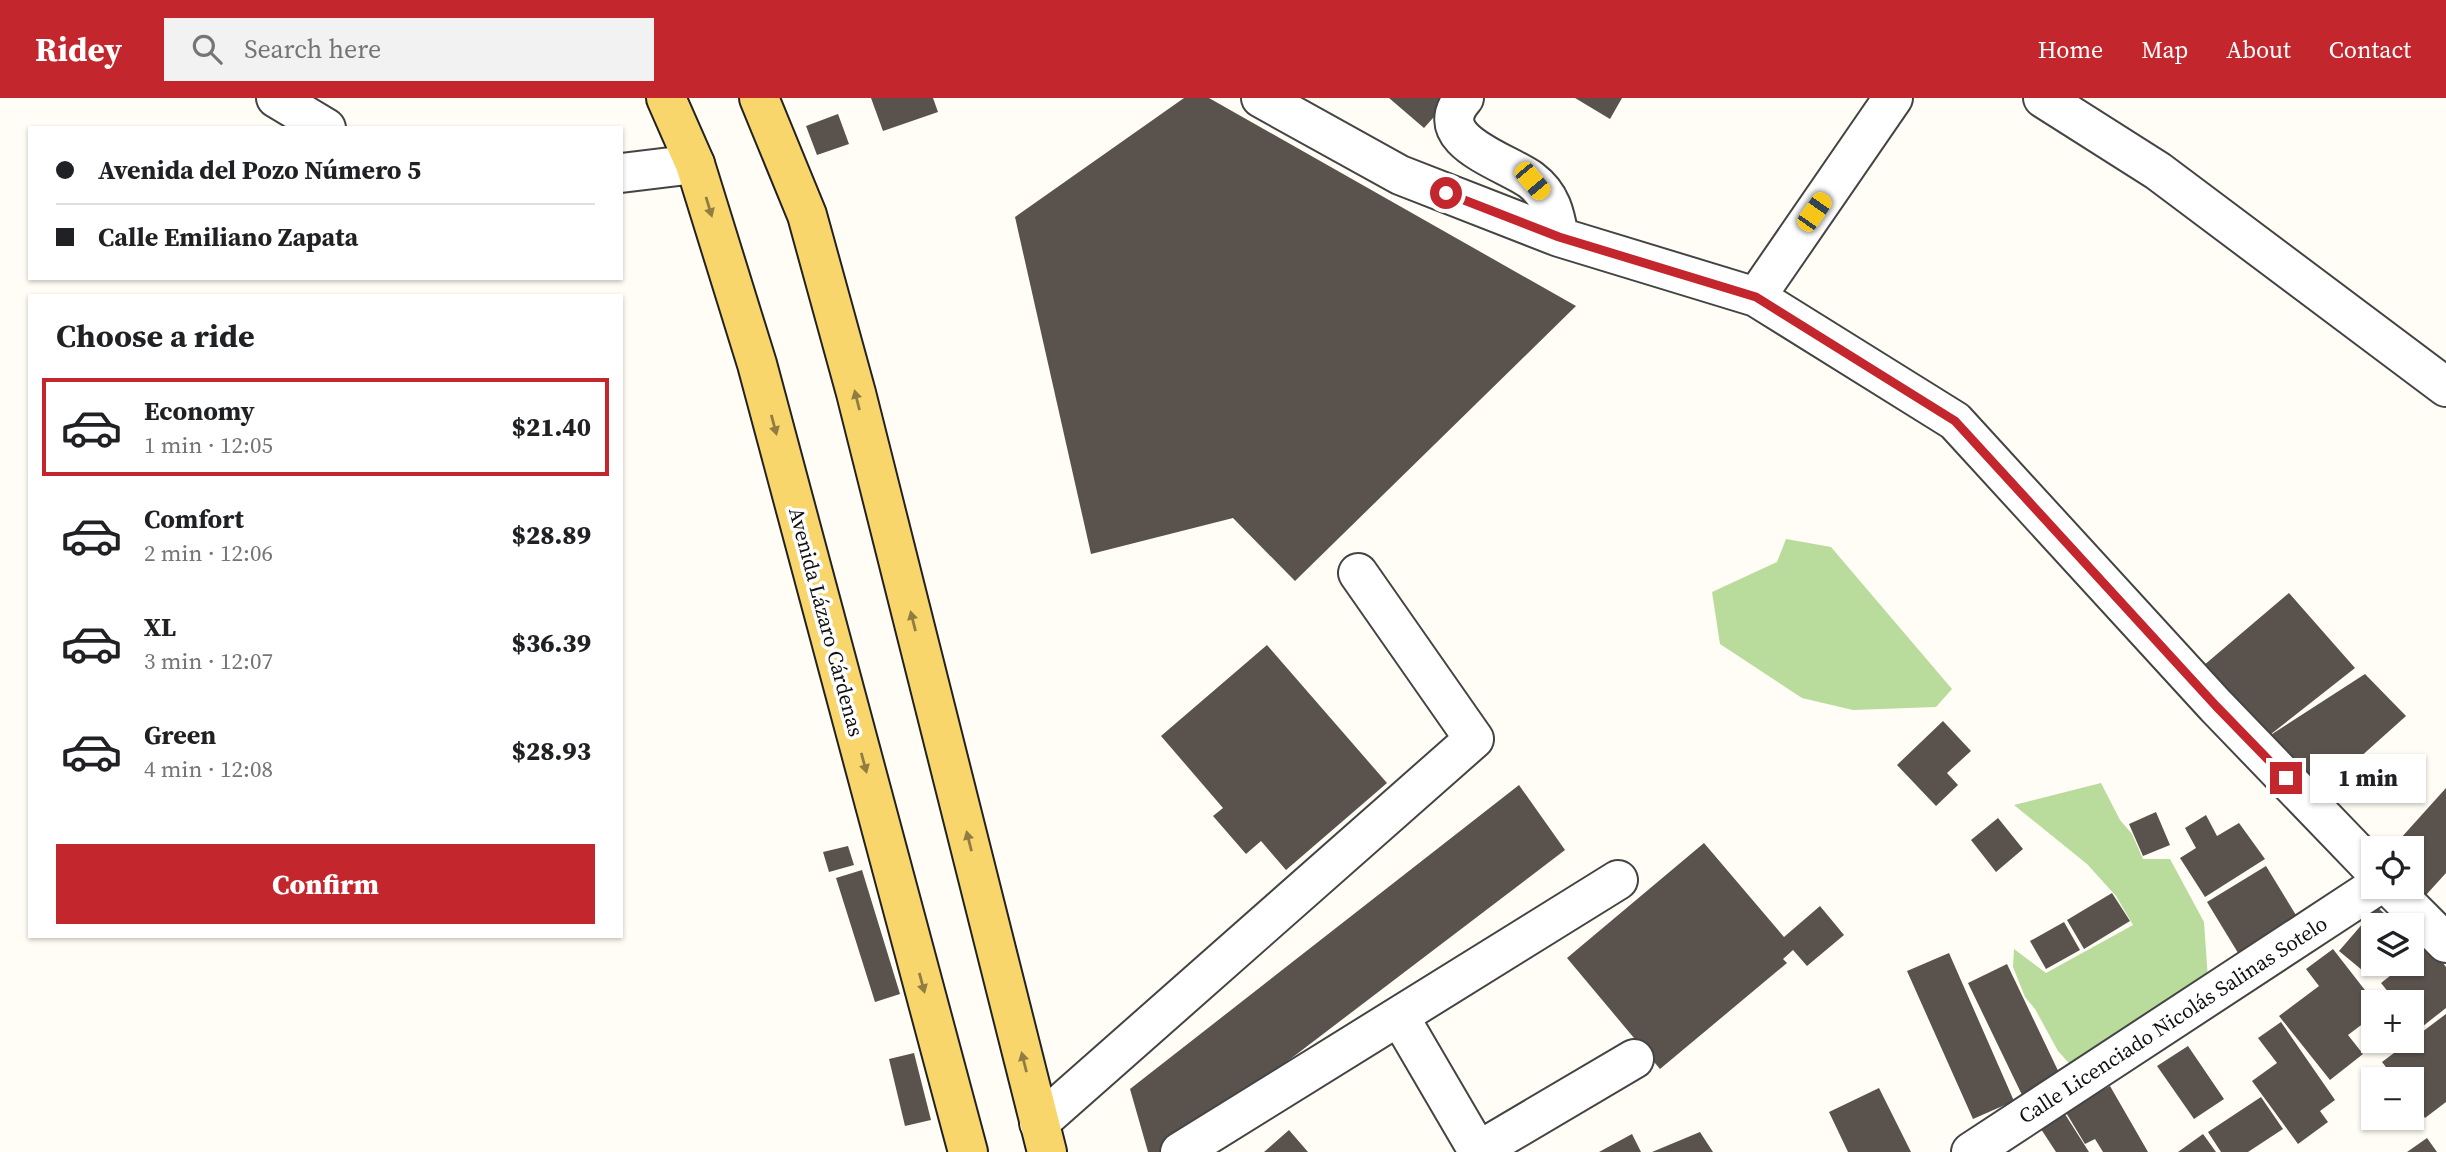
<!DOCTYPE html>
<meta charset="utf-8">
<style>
body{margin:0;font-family:"Source Serif 4",serif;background:#f2f2f2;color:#202124;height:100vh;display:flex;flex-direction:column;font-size:26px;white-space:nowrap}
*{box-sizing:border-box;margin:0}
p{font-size:23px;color:#757577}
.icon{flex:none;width:38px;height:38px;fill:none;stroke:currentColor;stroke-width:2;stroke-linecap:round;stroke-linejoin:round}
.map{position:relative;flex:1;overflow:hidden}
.drawer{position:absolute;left:28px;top:196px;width:595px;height:644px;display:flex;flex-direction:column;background:#fff;border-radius:0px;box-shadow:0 2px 5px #0004}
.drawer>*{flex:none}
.top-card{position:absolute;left:28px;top:28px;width:595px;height:154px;border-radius:0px;box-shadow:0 2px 5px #0004;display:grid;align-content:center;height:154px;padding:0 28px;background:#fff}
.controls{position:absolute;left:2361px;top:738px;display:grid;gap:14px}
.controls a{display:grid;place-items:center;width:63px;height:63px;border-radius:0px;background:#fff;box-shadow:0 2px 5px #0004;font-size:35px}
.end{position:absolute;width:32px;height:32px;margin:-16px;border:9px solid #c4262e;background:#fff;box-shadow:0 0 0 4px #fff}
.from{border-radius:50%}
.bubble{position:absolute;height:49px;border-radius:0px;background:#fff;box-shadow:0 2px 5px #0004;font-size:23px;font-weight:800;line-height:49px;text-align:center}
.car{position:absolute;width:21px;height:42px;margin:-21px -10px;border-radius:9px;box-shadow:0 0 5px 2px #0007;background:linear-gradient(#f5c518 24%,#345 0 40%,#f5c518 0 76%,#345 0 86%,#f5c518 0)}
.top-card b{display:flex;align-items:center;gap:24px;height:66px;font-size:26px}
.top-card b+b{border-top:2px solid #e0e0e0}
.top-card i{width:18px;height:18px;background:#202124}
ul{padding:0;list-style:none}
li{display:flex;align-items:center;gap:21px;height:98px;margin:0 14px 10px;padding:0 14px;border:4px solid transparent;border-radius:0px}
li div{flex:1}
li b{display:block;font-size:26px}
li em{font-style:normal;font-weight:800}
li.active{border-color:#c4262e}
li>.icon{width:63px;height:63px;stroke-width:1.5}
h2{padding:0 28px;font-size:32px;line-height:84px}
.cta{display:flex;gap:14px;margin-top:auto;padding:14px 28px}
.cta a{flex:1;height:80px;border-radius:0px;background:#c4262e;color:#fff;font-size:28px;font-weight:800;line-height:80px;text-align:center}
header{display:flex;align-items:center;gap:42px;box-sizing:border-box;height:98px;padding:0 35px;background:#c4262e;color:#fff}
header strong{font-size:33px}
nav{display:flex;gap:38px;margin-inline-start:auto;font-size:24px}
.search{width:490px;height:63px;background:#f2f2f2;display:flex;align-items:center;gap:18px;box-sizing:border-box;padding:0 24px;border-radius:0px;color:#757577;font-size:26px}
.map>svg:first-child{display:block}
</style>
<header>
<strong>Ridey</strong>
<div class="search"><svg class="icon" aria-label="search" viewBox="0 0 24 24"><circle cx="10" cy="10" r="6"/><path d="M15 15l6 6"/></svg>Search here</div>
<nav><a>Home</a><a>Map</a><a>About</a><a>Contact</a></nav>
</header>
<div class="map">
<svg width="2446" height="1054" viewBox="0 0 2446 1054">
<rect width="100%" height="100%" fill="#fffdf5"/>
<!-- forest -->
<path fill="#b9dc9c" d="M1786,441L1831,449L1952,591L1936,609L1853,612L1802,600L1720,546L1712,494L1777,464Z
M2101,685L2120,722L2132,736L2143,761H2170L2204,824L2208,882L2078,975L2058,953L2035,911L2025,899L2013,869L2014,851L2046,875L2133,827L2116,798L2087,766L2014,707Z"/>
<!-- building -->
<path fill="#5a524d" d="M871,0H933L938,14L883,33Z
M1184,0H1209L1576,208L1295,483L1233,420L1091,456L1015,119Z
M1389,0H1451L1424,30Z
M1575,0H1622L1610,21Z
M838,16L849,46L817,57L806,28Z
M2289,495L2355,570L2266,640L2365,576L2406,618L2358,661L2312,695L2203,568Z
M1267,547L1387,685L1286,772L1261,743L1246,756L1213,718L1223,710L1161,638Z
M1943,623L1971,653L1947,675L1958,687L1936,708L1897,667Z
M1519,687L1565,752L1168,1054H1148L1130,991Z
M2446,690V775L2426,797L2412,785V751H2391Z
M2156,714L2170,747L2143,758L2129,726Z
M2206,717L2217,738L2239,725L2265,761L2205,799L2180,760L2196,750L2185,730Z
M1998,720L2023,751L1996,774L1971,742Z
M1704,745L1784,839L1820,808L1844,837L1807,868L1793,852L1783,861L1787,865L1660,971L1567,860Z
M848,748L854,767L829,774L823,754Z
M2266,768L2305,832L2246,868L2207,804Z
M862,772L900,896L875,904L836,780Z
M2112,795L2130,823L2084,851L2067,822Z
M2377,809L2399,828H2373V866H2378L2368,877L2339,853Z
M2064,824L2080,852L2046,871L2030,843Z
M2429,847L2446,869V910L2418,932L2412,923V905H2397L2381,885L2405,866H2412V861Z
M2333,851L2375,905H2373V918L2348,937L2363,956L2330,982L2279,918L2319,888L2306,871Z
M1949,855L2014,1003L1973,1021L1907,873Z
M2007,866L2062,981L2023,999L1968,885Z
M2446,916V1004L2425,1020L2412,1002V982H2396L2382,964Z
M2281,924L2335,1002L2320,1013L2328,1024L2298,1046L2252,983L2277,965L2258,940Z
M2188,948L2224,1001L2194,1021L2157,968Z
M914,955L931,1022L905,1028L889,961Z
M2110,988L2148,1054H2103L2095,1041L2085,1046L2065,1013Z
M1879,990L1911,1054H1848L1829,1014Z
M2261,999L2283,1031L2248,1054H2221L2208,1034Z
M2063,1013L2089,1054H2056L2039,1028Z
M1289,1032L1308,1054H1264Z
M1700,1034L1713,1054H1652Z
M1632,1036L1641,1054H1599Z
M2203,1036L2216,1054H2178Z
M2427,1040L2437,1054H2407Z"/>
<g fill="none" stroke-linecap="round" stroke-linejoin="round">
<!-- minor casing -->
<g stroke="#444" stroke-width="42">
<path id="minor" d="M276,0L326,30
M1261,0L1400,77L1559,139L1756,199L1955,323L2216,608L2373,771
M1464,0C1427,42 1505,63 1531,82C1551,97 1555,116 1559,139
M2043,0L2158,73L2446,289
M621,75L695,66
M1756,199L1893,0
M2390,789L2446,845
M1399,918L1478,1053L1634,961
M1039,1025L1474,641L1358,475
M1180,1054L1618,782
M1971,1054L2375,789"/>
</g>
<!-- major casing -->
<g stroke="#222" stroke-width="42">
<path id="major" d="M666,0L695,66L757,266L968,1054
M759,0L807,117L856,295L1047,1054"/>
</g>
<!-- minor -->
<use href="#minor" stroke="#fff" stroke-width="38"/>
<!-- major -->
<use href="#major" stroke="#f9d66b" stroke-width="38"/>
</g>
<!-- one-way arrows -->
<defs><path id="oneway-solid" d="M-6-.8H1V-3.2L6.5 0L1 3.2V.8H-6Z" transform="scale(1.75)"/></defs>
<g fill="#917d42">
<use href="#oneway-solid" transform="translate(709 109) rotate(73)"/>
<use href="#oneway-solid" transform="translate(857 302) rotate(-104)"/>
<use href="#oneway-solid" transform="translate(774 327) rotate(75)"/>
<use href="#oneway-solid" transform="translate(913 523) rotate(-104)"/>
<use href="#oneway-solid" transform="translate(864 665) rotate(75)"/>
<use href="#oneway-solid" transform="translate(969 743) rotate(-104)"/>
<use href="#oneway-solid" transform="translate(922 885) rotate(75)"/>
<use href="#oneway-solid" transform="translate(1024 964) rotate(-104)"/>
</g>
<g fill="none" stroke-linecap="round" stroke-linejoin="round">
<!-- route -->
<path stroke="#c4262e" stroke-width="9" d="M1446,95L1559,139L1756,199L1955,323L2216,608L2286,680"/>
</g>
<g text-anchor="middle" stroke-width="7" stroke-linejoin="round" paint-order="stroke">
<!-- street labels -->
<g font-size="21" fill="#111" stroke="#fff">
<text transform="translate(826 524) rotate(75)" y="7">Avenida Lázaro Cárdenas</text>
<text transform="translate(2173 922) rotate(-33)" y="7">Calle Licenciado Nicolás Salinas Sotelo</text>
</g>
</g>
</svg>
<div class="controls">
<a><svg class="icon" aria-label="locate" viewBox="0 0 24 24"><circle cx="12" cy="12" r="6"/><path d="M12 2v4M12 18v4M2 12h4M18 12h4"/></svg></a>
<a><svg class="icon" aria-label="layers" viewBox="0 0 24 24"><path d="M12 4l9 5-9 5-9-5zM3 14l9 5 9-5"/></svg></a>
<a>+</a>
<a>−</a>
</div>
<i class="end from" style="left:1446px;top:95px"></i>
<i class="end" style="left:2286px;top:680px"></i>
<div class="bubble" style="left:2310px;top:656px;width:116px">1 min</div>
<i class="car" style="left:1532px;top:83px;rotate:140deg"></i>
<i class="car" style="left:1814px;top:114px;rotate:35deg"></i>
<div class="top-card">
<b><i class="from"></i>Avenida del Pozo Número 5</b>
<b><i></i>Calle Emiliano Zapata</b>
</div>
<section class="drawer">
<h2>Choose a ride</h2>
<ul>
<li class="active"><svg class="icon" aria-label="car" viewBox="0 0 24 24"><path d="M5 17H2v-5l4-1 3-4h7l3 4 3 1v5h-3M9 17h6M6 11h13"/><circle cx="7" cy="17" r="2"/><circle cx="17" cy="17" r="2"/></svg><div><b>Economy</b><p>1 min · 12:05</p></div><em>$21.40</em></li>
<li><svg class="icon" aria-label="car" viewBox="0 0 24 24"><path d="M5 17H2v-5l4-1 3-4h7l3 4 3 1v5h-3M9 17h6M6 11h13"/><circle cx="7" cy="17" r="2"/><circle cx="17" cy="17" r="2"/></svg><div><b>Comfort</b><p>2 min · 12:06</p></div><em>$28.89</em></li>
<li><svg class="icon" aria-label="car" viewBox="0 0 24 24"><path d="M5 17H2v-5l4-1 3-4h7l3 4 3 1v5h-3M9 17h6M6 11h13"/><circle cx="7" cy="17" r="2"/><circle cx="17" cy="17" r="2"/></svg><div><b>XL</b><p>3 min · 12:07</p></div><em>$36.39</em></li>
<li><svg class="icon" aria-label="car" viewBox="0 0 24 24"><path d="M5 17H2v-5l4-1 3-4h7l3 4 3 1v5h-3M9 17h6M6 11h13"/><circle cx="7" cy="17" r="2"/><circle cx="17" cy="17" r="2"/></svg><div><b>Green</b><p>4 min · 12:08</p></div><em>$28.93</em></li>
</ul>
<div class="cta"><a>Confirm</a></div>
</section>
</div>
